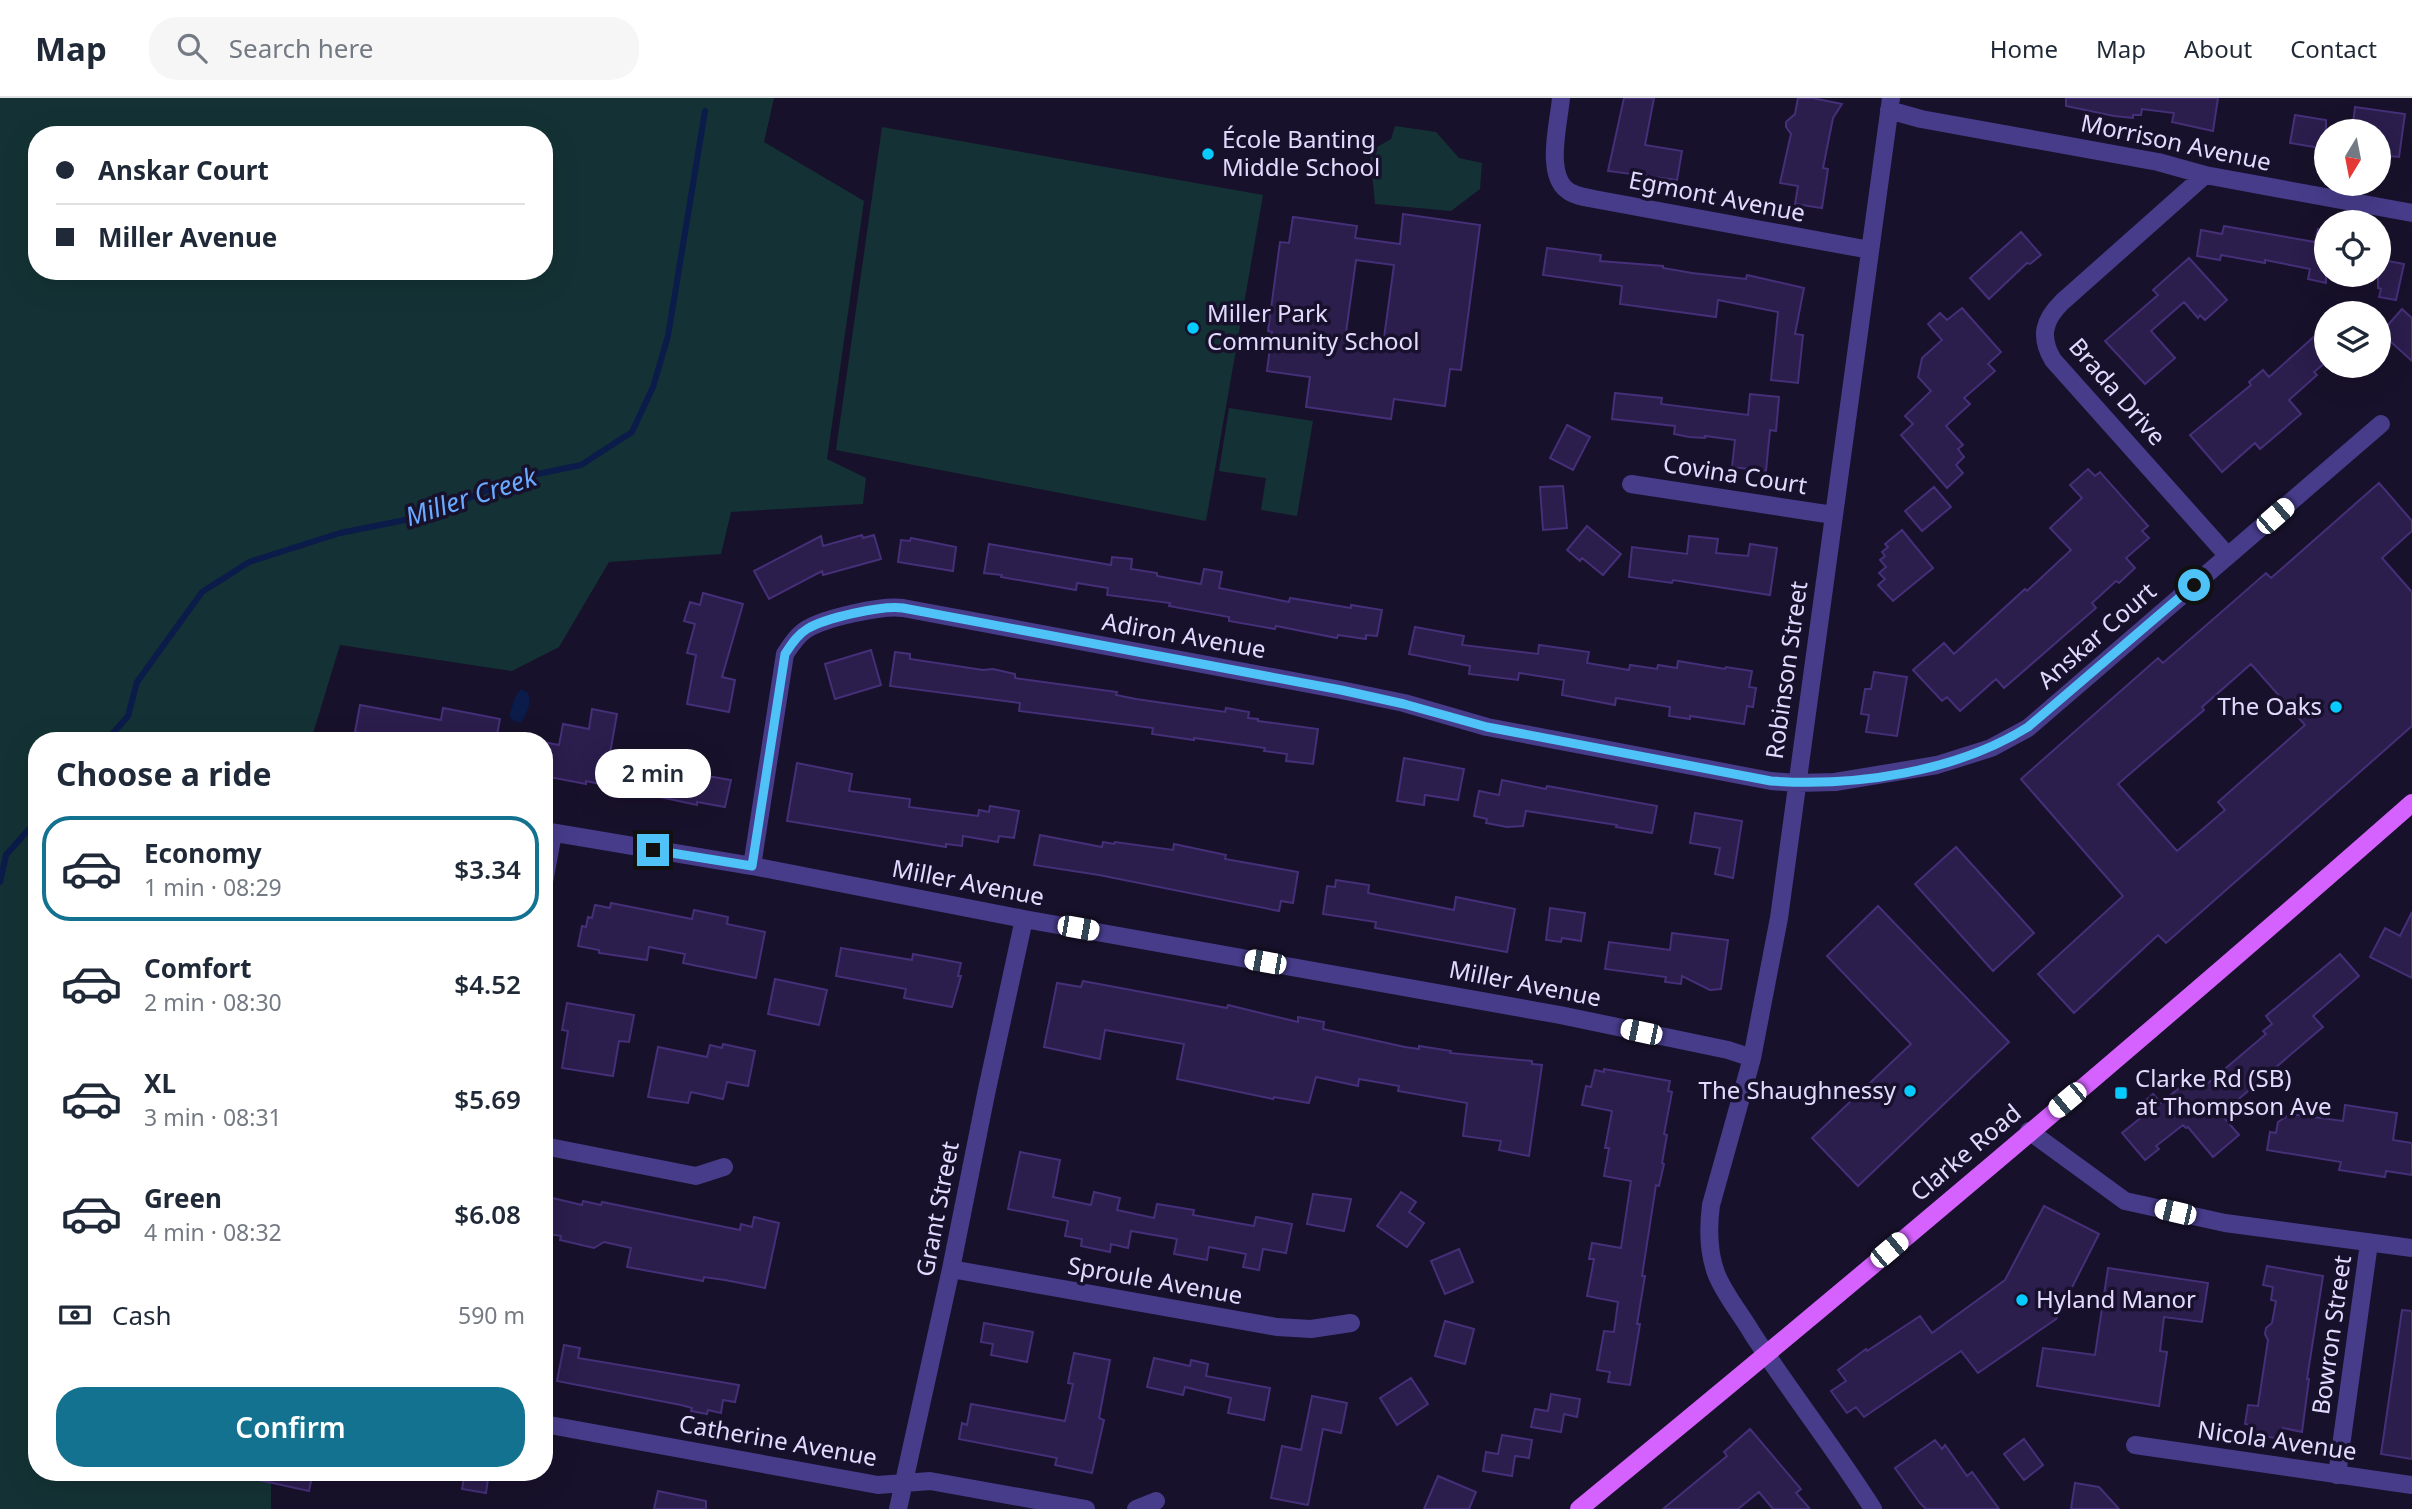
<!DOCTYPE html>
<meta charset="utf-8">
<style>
body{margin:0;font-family:"Noto Sans",sans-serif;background:#f6f6f7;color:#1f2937;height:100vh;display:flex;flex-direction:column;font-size:26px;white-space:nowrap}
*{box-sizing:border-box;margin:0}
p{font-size:23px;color:#747a83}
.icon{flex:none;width:38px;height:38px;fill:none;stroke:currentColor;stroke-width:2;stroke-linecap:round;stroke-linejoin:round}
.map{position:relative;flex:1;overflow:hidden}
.details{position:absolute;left:28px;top:634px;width:525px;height:749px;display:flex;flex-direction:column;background:#fff;border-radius:28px;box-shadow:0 7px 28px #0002}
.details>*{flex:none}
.hud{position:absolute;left:28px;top:28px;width:525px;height:154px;border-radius:28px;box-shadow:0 7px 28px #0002;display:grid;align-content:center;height:154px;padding:0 28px;background:#fff}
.needle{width:46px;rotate:190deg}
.controls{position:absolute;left:2314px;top:21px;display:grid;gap:14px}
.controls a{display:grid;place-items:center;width:77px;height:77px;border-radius:50%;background:#fff;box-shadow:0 7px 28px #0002;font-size:35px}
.end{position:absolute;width:32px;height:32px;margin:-16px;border:9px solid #4fc3f7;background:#111;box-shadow:0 0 0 4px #111}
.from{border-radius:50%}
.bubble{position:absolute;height:49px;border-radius:24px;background:#fff;box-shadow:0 7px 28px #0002;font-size:23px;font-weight:600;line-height:49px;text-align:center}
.car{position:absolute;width:21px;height:42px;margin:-21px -10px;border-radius:9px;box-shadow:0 0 5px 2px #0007;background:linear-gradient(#fff 24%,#345 0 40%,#fff 0 76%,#345 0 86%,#fff 0)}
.hud b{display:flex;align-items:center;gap:24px;height:66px;font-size:26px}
.hud b+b{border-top:2px solid #e0e1e3}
.hud i{width:18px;height:18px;background:#1f2937}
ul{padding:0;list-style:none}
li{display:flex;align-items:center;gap:21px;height:105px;margin:0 14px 10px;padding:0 14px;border:4px solid transparent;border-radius:28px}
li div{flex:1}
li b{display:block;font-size:26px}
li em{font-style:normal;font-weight:600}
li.selected{border-color:#147291}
li>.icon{width:63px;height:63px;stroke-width:1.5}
h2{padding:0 28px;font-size:32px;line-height:84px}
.pay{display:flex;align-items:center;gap:18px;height:77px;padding:0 28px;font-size:26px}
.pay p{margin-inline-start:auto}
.cta{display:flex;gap:14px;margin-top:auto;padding:14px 28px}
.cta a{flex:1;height:80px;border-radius:28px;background:#147291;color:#fff;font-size:28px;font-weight:600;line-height:80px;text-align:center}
header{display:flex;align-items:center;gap:42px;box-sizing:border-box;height:98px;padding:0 35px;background:#fff;border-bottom:2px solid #e0e1e3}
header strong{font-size:33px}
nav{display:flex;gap:38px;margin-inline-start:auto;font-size:24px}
.search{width:490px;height:63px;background:#f6f6f7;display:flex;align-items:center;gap:18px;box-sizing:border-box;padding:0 24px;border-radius:28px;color:#747a83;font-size:26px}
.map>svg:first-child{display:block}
</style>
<header>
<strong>Map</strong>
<div class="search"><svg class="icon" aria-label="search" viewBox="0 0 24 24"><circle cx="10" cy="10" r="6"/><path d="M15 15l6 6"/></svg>Search here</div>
<nav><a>Home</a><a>Map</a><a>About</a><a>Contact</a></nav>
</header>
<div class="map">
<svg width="2412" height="1411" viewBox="0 0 2412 1411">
<rect width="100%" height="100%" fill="#18112b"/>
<!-- green -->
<path fill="#143235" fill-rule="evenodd" d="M0,0H774L764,44L864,103L827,361L866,380L863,406L731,414L721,456L609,464L559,549L512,573L340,547L311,642H37V1374H271V1411H0ZM37,37H544V173H37Z
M1395,28L1436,34L1459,60L1482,65L1480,91L1451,113L1375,106L1370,53L1391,41Z
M882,29L1263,97L1206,423L836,352Z
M1229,310L1313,323L1297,418L1261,412L1266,380L1219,373Z"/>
<!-- water -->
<path fill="#0b1b4a" d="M521,591L528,595C532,605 527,616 521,624L517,625L509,619L515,599Z"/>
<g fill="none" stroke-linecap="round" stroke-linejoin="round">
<!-- stream -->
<path stroke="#0b1b4a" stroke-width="6" d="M107,642L128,618L137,584L202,494L249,464L340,435L430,417L513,381L581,367L632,334L653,289L668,238L705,13
M0,784L6,757L37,722"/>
</g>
<!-- building -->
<path fill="#2b1d4c" stroke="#452f78" stroke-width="2" fill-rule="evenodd" d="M1624,0H1654L1645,47L1682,53L1677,82L1608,73Z
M1798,0H1812L1842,6L1833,20L1823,70L1828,71L1822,110L1795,106L1798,88L1780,85L1791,36L1786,29V24L1795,16Z
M2066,0H2218L2213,33L2172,24L2174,15L2142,11L2141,17H2133V20L2114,18L2066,8Z
M2355,9L2405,16L2399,59L2378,57V33H2352Z
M2295,17L2326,22V51L2290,45Z
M1403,116L1480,127L1461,272L1450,271L1445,308L1394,301L1391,321L1306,309L1310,279L1267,273L1272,234L1268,233L1280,144L1289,145L1293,119L1357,128L1355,140L1400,146ZM1356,162L1394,167L1383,247L1345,242Z
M2224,128L2315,144L2318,131L2326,132V185L2308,181L2310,171L2265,162V165L2221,157L2220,162L2197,158L2201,132L2222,136Z
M2021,134L2041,157L2030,166L2027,165L1989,201L1970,180Z
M1547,150L1601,157L1600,163L1663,168V170L1692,175L1746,181L1747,177L1804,190L1795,236L1803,237L1798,285L1771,282L1778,214L1718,202L1716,219L1620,206L1622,188L1543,177Z
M2189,160L2227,202L2205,222L2200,217L2198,220L2184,204L2151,233L2175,260L2145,286L2105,243L2158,197L2153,192Z
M2378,161L2404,166L2396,202L2379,199L2381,191L2378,190Z
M1962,210L2001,254L1988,266L1995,273L1964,300L1970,306L1946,328L1963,347L1958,351L1964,359L1956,367L1963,375L1947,390L1901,337L1913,326L1905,318L1931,293L1918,279L1922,260L1942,242L1928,226L1940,215L1947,222Z
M2402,211L2412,220V263L2381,235Z
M2317,236L2326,245V264L2314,274L2317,277L2289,302L2301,316L2260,351L2255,345L2222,374L2190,337L2251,287L2249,284L2263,272L2269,279Z
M1615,295L1662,300L1661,306L1748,317L1750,296L1779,299L1776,333L1770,332L1766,373L1732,369L1735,342L1705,338V340L1689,339L1674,336L1675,328L1612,321Z
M1567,327L1590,339L1573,372L1550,360Z
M2088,371L2095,378L2100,374L2148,428L2142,433L2149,440L2126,460L2135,470L2119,485L2116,483L2092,505L2096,510L2004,590L1996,581L1960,613L1947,599L1942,603L1913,572L1944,545L1954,556L2025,491L2027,493L2071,452L2050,430L2082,400L2070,387Z
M2379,385L2412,423V433L2382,460L2412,494V628L2166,845L2158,837L2074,915L2038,876L2123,798L2021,681L2158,560L2163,565L2266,475L2271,480ZM2251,566L2305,627L2218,704L2225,712L2177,753L2118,686L2204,612L2202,609Z
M1563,388L1567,430L1543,432L1540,389Z
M1934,389L1951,409L1922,433L1905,413Z
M1587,428L1621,456L1603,477L1582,460L1580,463L1567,452Z
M1902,432L1933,470L1893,503L1878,487L1885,481L1879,475L1886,469L1880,462L1885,458L1882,454L1888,449L1885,446Z
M862,437L863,440L874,437L881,461L823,477L822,473L769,501L754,473L821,438L823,448Z
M1689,438L1718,441L1716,455L1748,458L1750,446L1777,450L1770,497L1673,482L1672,485L1629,479L1632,449L1687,456Z
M911,440L956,449L953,473L898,464L901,442L910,443Z
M989,446L1111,467L1112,459L1132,461L1131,471L1157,475V478L1201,486L1204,471L1222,474L1219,490L1289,504L1290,500L1351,510V507L1382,512L1377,538L1366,537V541L1338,537L1337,540L1276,528L1275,531L1229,523V519L1169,508L1170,505L1107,497L1108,490L1077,485L1076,492L1001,479L1002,477L984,475Z
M703,495L743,506L722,579L735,582L729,614L687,606L696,557L687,555L695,526L684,523L690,504L700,507Z
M1415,529L1464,538L1462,547L1538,556L1539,547L1589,554L1587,565L1629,572L1630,567L1657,571L1658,567L1677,570L1678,563L1725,571L1726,569L1752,573L1749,589L1756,590L1753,609L1747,608L1744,626L1690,618V621L1669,618L1670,609L1616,600L1615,607L1562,597L1564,582L1519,575L1518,582L1469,576L1470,568L1409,556Z
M871,552L881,587L835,601L825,566Z
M895,554L910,556V561L983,572L993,571L1015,576V580L1117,594L1116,597L1136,601L1225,614L1226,610L1249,614L1248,620L1258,621V623L1318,631L1313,666L1286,663L1287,656L1264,653L1265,650L1194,640V642L1152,636L1153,630L1019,613L1020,605L890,588Z
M1874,574L1907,579L1897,638L1866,634L1869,617L1861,616L1865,591H1871Z
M360,607L441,622L443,610L500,621L496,642H375L376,638L355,634Z
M592,611L617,616L609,661L731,682L725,709L697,704V707L586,683V686L544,678V644L559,647L563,626L589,631Z
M1404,660L1464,671L1458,702L1425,697L1424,707L1397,703Z
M797,665L852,676L849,693L910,701L909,709L978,718L979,712L989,714L990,708L1019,713L1014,740L999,738L998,744L963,738L962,748L946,746V749L787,723Z
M1502,682L1546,691L1547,688L1657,708L1652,735L1616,729L1617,727L1526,713L1523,728L1507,729L1486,725L1487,721L1474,718L1479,693L1499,697Z
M1695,715L1742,723L1733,780L1715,776L1720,750L1690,745Z
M1040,737L1102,749L1103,744L1114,746L1115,744L1173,752L1174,746L1226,757L1225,761L1298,774L1293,805L1281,803L1279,813L1099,777L1034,767Z
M1956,749L2034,835L1993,873L1915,786Z
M1336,782L1369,787L1368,795L1454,812L1456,799L1515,811L1507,854L1375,830L1376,824L1323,816L1327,788L1335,789Z
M611,805L692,821L694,812L728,819L727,826L765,834L756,880L683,865L685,856L649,849L647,862L599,855V852L578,848L582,828L586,829L588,819L592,820L595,807L610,810Z
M1878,808L2009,944L1858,1088L1812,1040L1911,946L1827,858Z
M1550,810L1585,815L1581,843L1562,840L1561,844L1546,842Z
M2412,814V880L2370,859L2385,830L2400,838Z
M1672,835L1728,842L1721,891L1710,892L1682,878L1681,886L1665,884L1666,879L1605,871L1609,844L1670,852Z
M841,850L912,862L913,856L961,865L958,878H961L952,909L904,900L906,891L836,878Z
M2340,856L2359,878L2313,918L2323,929L2221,1016L2239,1037L2213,1059L2188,1029L2186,1030L2183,1027L2156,1048L2159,1051L2145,1062L2122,1035L2148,1014L2141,1006L2153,996L2161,1005L2191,980L2201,991L2266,936L2263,933L2272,926L2266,918Z
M775,881L827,892L819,927L768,916Z
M1083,883L1227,910L1228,907L1298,924V919L1324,924L1323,931L1405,949L1419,951V948L1451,953L1450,955L1532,963V966L1542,967L1529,1058L1499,1052L1501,1043L1463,1038L1467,1005L1398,993L1399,988L1359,981L1358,988L1316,979L1309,1005L1274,999L1273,1001L1177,981L1184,946L1105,932L1100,961L1044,949L1057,885L1081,889Z
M567,905L634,917L629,944L619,943L613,978L562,970L568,933L562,932Z
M723,946L755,953L748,988L727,984L723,1001L691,994L688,1005L648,999L658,949L707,959L710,947L722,950Z
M1604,971L1670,983L1668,993L1672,994L1664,1036L1667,1037L1662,1065L1664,1066L1659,1088L1656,1087L1642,1178H1645L1637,1226H1640L1630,1287L1608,1284L1610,1274L1597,1272L1604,1233L1614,1234L1618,1204L1587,1198L1594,1161H1589L1592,1145L1621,1150L1631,1083L1604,1078L1609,1050H1605L1612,1013L1582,1007L1586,988L1591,989L1595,972L1604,974Z
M2345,1007L2397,1015L2393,1042L2412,1045V1077L2386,1073L2385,1079L2339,1072L2341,1064L2267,1052L2270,1034L2276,1035L2278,1024L2290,1016L2343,1023Z
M1020,1054L1060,1062L1053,1099L1091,1107L1094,1094L1120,1100L1117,1112L1154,1120L1157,1106L1194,1112L1193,1117L1254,1128L1256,1119L1292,1126L1286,1155L1263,1151L1259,1172L1243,1169L1246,1156L1209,1149L1207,1162L1174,1156L1177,1141L1131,1133L1128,1150L1111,1146L1110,1154L1081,1148L1082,1141L1065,1138L1068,1123L1008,1111Z
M1401,1094L1416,1104L1409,1114L1424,1125L1407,1149L1377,1128Z
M1313,1096L1351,1101L1344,1133L1307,1126Z
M544,1098L582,1107L583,1103L601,1107L602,1104L740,1132L741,1126L752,1129L754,1119L779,1125L765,1190L725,1182L704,1179L703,1183L627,1169L631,1150L604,1144L594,1150L560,1142L561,1138L544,1135Z
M2044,1108L2099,1136L2056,1221L1978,1275L1961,1253L1864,1319L1856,1309L1847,1315L1831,1293L1846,1283L1838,1272L1866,1251L1867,1253L1920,1218L1932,1235L2005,1182Z
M1459,1151L1473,1184L1445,1196L1431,1163Z
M2267,1168L2323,1178L2307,1281H2309L2302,1334L2283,1330L2281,1341L2252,1336L2253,1327L2245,1326L2248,1307L2258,1308L2268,1242L2265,1236L2266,1230L2272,1225L2276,1203L2271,1202L2273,1189L2263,1187Z
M2108,1170L2208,1185L2202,1224L2164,1219L2160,1253L2167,1254L2159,1308L2037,1288L2043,1250L2095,1257Z
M2402,1212L2412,1213V1361L2381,1356Z
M1445,1223L1474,1231L1465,1266L1435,1258Z
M984,1225L1033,1234L1027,1264L991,1257L993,1246L981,1244Z
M564,1247L580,1250L578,1260L739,1287L735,1304L723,1302L721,1315L708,1312L707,1316L691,1313L692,1310L681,1307L557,1283Z
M1074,1255L1110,1262L1099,1320L1104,1322L1092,1375L1055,1367L1057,1360L959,1341L962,1325L967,1327L971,1306L1065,1323L1073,1286L1068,1285Z
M1154,1260L1190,1268L1191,1262L1208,1266L1206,1278L1270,1290L1264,1322L1228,1315L1231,1300L1185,1289L1183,1297L1147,1289Z
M1411,1280L1428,1306L1397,1327L1380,1300Z
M1551,1296L1580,1301L1577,1319L1564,1316L1561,1334L1531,1329L1535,1311L1548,1313Z
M1312,1298L1347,1305L1341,1335L1323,1331L1308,1407L1271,1400L1282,1348L1301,1352Z
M1750,1331L1801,1391L1796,1395L1810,1411H1773L1759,1394L1738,1411H1663L1727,1358L1724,1354Z
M1502,1337L1532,1342L1529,1360L1515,1358L1512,1378L1483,1373L1486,1354L1498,1356Z
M2024,1341L2043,1367L2024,1382L2004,1356Z
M1935,1342L1942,1351L1945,1347L1967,1378L1972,1374L1999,1411H1926L1920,1405L1895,1370Z
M254,1374H313L309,1393L254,1381Z
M465,1374H489L486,1395L462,1391Z
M1438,1378L1476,1394L1469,1411H1424Z
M2075,1385L2099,1389L2119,1411H2071Z
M658,1393L706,1403V1411H654Z"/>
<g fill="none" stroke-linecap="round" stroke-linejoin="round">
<!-- minor -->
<path stroke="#473c8a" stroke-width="18" d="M1561,0C1559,24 1545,75 1567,92C1574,98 1585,99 1594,101L1870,152
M1889,12L1921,21L2158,64L2205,77L2412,115
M2205,77L2062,204C2044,222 2039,238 2053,262L2228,458
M1631,386L1833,417
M544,733L752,768L1024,821L1560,917L1728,952L1752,960
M752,768L785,556C791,547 797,537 807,531C825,520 882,507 903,510L1341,592L1404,605L1487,629L1771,683L1796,685L1835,684L1937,667L1991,650L2028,630L2381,326
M544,784L553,735
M2029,1033L2125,1103L2225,1125L2412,1150
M544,1048L696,1078L724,1069
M951,1171L1277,1229L1311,1231L1351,1225
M544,1326L878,1387L930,1383L1086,1411
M2135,1347L2412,1387
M2337,1377L2369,1145
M898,1411L951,1171L986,996L1024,821
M1136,1411L1156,1403
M1873,1411C1835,1351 1791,1295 1752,1235C1741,1216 1724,1196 1716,1175C1708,1153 1708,1130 1711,1107L1752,960L1779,820L1891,0"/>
<!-- major -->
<path stroke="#d562ff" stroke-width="18" d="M1579,1411C1860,1180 2139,945 2412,705"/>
</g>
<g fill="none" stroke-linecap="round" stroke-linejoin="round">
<!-- route -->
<path stroke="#4fc3f7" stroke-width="9" d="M653,752L752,768L785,556C791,547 797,537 807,531C825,520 882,507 903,510L1341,592L1404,606L1487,629L1771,683C1855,689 1956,674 2028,629L2194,487"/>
</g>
<!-- markers -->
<g fill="#07cbff" stroke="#18112b" stroke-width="2.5">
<circle cx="1208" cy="56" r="7"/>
<circle cx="1193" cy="230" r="7"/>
<circle cx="2336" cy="609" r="7"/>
<circle cx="1910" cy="993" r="7"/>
<rect x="2114" y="988" width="14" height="14" rx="3.5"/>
<circle cx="2022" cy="1202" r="7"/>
</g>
<g text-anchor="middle" stroke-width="7" stroke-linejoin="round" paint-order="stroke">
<!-- poi labels -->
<g font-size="24" fill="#e3dbff" stroke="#18112b" text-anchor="start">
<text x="1222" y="50">École Banting<tspan x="1222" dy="28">Middle School</tspan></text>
<text x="1207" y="224">Miller Park<tspan x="1207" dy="28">Community School</tspan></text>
<text x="2322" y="617" text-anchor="end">The Oaks</text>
<text x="2135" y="989">Clarke Rd (SB)<tspan x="2135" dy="28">at Thompson Ave</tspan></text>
<text x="1896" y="1001" text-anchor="end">The Shaughnessy</text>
<text x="2036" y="1210">Hyland Manor</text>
</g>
<!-- street labels -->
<g font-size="24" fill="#e3dbff" stroke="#18112b">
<text transform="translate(2176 45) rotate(12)" y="8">Morrison Avenue</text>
<text transform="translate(1717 99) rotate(11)" y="8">Egmont Avenue</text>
<text transform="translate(2117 294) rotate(49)" y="8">Brada Drive</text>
<text transform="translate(1735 377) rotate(9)" y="8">Covina Court</text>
<text transform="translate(1184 538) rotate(10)" y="8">Adiron Avenue</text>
<text transform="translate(2097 538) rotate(-41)" y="8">Anskar Court</text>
<text transform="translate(1787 572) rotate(-82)" y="8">Robinson Street</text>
<text transform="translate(968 785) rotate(11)" y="8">Miller Avenue</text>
<text transform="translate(1525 886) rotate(11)" y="8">Miller Avenue</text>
<text transform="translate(1966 1055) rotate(-40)" y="8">Clarke Road</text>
<text transform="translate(938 1111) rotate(-79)" y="8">Grant Street</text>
<text transform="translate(1155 1183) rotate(10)" y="8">Sproule Avenue</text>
<text transform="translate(2332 1237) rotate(-82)" y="8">Bowron Street</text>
<text transform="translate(778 1343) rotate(10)" y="8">Catherine Avenue</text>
<text transform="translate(2277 1343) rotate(8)" y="8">Nicola Avenue</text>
</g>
<!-- water labels -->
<g font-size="26" font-style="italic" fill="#69a9ff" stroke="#18112b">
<text transform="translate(471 399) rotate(-18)" y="9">Miller Creek</text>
</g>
</g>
</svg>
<div class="controls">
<a><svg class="needle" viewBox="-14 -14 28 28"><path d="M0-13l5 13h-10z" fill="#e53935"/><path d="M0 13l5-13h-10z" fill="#747a83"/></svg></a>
<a><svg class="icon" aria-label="locate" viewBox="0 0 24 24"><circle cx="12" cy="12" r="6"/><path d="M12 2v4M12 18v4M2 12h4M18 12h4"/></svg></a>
<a><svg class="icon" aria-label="layers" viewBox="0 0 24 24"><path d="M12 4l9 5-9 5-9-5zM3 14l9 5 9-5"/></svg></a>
</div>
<i class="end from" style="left:2194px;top:487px"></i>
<i class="end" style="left:653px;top:752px"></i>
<div class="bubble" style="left:595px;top:651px;width:116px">2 min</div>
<i class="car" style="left:2275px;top:418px;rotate:49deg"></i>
<i class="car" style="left:1078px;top:830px;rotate:100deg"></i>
<i class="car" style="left:1265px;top:864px;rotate:280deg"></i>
<i class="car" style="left:1641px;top:934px;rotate:282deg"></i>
<i class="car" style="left:2067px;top:1002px;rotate:230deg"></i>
<i class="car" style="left:2175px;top:1114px;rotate:283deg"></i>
<i class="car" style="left:1889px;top:1152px;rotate:50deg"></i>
<div class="hud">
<b><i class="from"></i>Anskar Court</b>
<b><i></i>Miller Avenue</b>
</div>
<section class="details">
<h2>Choose a ride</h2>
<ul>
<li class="selected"><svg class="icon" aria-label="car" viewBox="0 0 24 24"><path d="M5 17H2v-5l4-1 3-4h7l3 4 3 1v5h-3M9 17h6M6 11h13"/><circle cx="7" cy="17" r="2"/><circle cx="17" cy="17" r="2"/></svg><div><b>Economy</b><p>1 min · 08:29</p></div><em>$3.34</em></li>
<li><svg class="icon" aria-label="car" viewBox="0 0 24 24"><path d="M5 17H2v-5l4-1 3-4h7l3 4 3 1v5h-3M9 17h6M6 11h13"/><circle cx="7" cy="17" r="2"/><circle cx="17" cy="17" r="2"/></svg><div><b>Comfort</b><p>2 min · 08:30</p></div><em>$4.52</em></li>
<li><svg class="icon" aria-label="car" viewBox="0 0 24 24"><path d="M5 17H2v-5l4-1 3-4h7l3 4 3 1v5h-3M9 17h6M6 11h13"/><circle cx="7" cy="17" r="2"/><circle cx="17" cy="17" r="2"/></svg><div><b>XL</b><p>3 min · 08:31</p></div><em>$5.69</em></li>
<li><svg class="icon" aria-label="car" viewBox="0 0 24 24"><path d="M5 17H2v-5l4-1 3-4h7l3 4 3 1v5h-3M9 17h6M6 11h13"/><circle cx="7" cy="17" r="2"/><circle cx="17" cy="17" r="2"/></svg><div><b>Green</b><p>4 min · 08:32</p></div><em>$6.08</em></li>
</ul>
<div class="pay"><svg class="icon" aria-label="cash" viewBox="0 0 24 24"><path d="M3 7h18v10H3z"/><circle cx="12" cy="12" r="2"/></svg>Cash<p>590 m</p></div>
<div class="cta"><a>Confirm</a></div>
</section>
</div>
